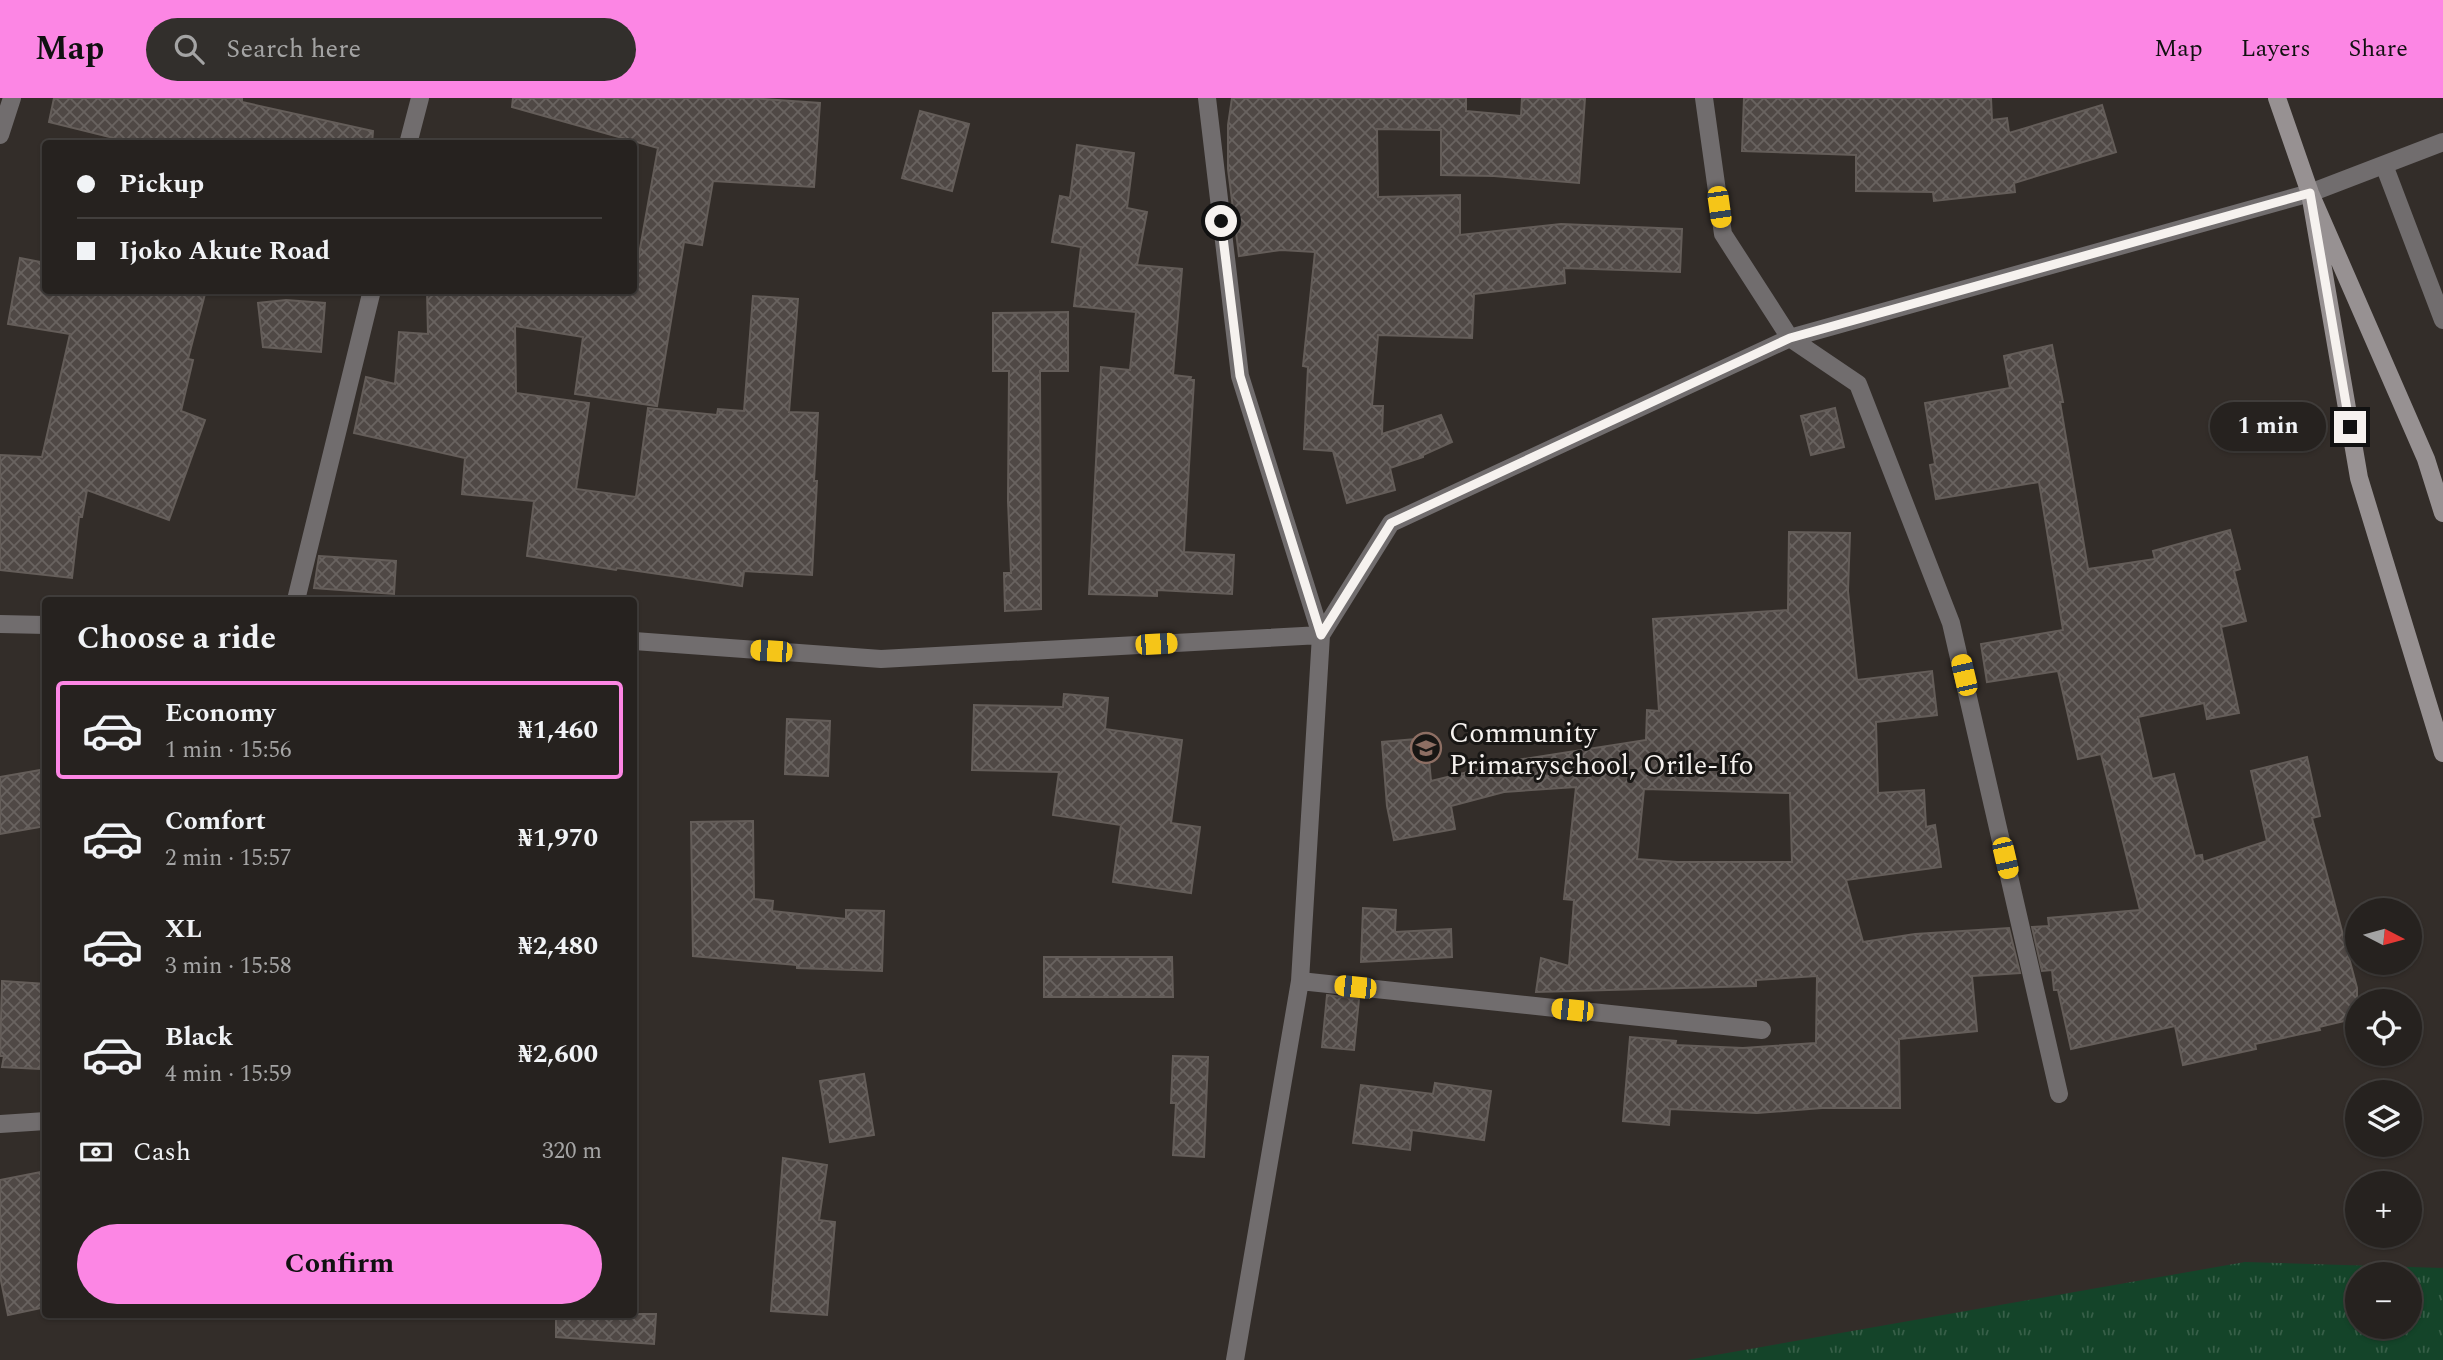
<!DOCTYPE html>
<meta charset="utf-8">
<style>
body{margin:0;font-family:Spectral,serif;background:#322f2c;color:#f1f3f6;height:100vh;display:flex;flex-direction:column;font-size:26px;white-space:nowrap}
*{box-sizing:border-box;margin:0}
p{font-size:23px;color:#a4a4a4}
.icon{flex:none;width:38px;height:38px;fill:none;stroke:currentColor;stroke-width:2;stroke-linecap:round;stroke-linejoin:round}
.map{position:relative;flex:1;overflow:hidden}
.details{position:absolute;left:42px;top:499px;width:595px;height:721px;display:flex;flex-direction:column;background:#26221f;border-radius:7px;box-shadow:0 2px 5px #0004,0 0 0 2px #423f3d}
.details>*{flex:none}
.banner{position:absolute;left:42px;top:42px;width:595px;height:154px;border-radius:7px;box-shadow:0 2px 5px #0004,0 0 0 2px #423f3d;display:grid;align-content:center;height:154px;padding:0 35px;background:#26221f}
.needle{width:46px;rotate:96deg}
.tools{position:absolute;left:2345px;top:800px;display:grid;gap:14px}
.tools a{display:grid;place-items:center;width:77px;height:77px;border-radius:50%;background:#26221f;box-shadow:0 2px 5px #0004,0 0 0 2px #423f3d;font-size:35px}
.end{position:absolute;width:32px;height:32px;margin:-16px;border:9px solid #f6f2ef;background:#111;box-shadow:0 0 0 4px #111}
.from{border-radius:50%}
.bubble{position:absolute;height:49px;border-radius:24px;background:#26221f;box-shadow:0 2px 5px #0004,0 0 0 2px #423f3d;font-size:23px;font-weight:700;line-height:49px;text-align:center}
.car{position:absolute;width:21px;height:42px;margin:-21px -10px;border-radius:9px;box-shadow:0 0 5px 2px #0007;background:linear-gradient(#f5c518 24%,#345 0 40%,#f5c518 0 76%,#345 0 86%,#f5c518 0)}
.banner b{display:flex;align-items:center;gap:24px;height:66px;font-size:26px}
.banner b+b{border-top:2px solid #423f3d}
.banner i{width:18px;height:18px;background:#f1f3f6}
ul{padding:0;list-style:none}
li{display:flex;align-items:center;gap:21px;height:98px;margin:0 14px 10px;padding:0 21px;border:4px solid transparent;border-radius:7px}
li div{flex:1}
li b{display:block;font-size:26px}
li em{font-style:normal;font-weight:700}
li.selected{border-color:#fc86e4}
li>.icon{width:63px;height:63px;stroke-width:1.5}
h2{padding:0 35px;font-size:32px;line-height:84px}
.pay{display:flex;align-items:center;gap:18px;height:77px;padding:0 35px;font-size:26px}
.pay p{margin-inline-start:auto}
.button{display:flex;gap:14px;margin-top:auto;padding:14px 35px}
.button a{flex:1;height:80px;border-radius:42px;background:#fc86e4;color:#111;font-size:28px;font-weight:700;line-height:80px;text-align:center}
header{display:flex;align-items:center;gap:42px;box-sizing:border-box;height:98px;padding:0 35px;background:#fc86e4;color:#111}
header strong{font-size:33px}
nav{display:flex;gap:38px;margin-inline-start:auto;font-size:24px}
.search{width:490px;height:63px;background:#322f2c;display:flex;align-items:center;gap:18px;box-sizing:border-box;padding:0 24px;border-radius:38px;color:#a4a4a4;font-size:26px}
.map>svg:first-child{display:block}
</style>
<header>
<strong>Map</strong>
<div class="search"><svg class="icon" aria-label="search" viewBox="0 0 24 24"><circle cx="10" cy="10" r="6"/><path d="M15 15l6 6"/></svg>Search here</div>
<nav><a>Map</a><a>Layers</a><a>Share</a></nav>
</header>
<div class="map">
<svg width="2443" height="1262" viewBox="0 0 2443 1262">
<defs>
<pattern id="grass-tufts" width="24" height="20" patternUnits="userSpaceOnUse" patternTransform="scale(1.75)"><rect width="24" height="20" fill="#144429"/><path d="M3 7l-1-3M5 7V3M7 7l1-3M15 17l-1-3M17 17v-4M19 17l1-3" fill="none" stroke="#375f48"/></pattern>
<pattern id="building-cross-hatch" width="8" height="8" patternUnits="userSpaceOnUse" patternTransform="scale(1.75)"><rect width="8" height="8" fill="#4f4845"/><path d="M0 0l8 8M0 8l8-8" fill="none" stroke="#696360"/></pattern>
</defs>
<rect width="100%" height="100%" fill="#332d29"/>
<!-- grass -->
<path fill="url(#grass-tufts)" fill-rule="evenodd" d="M2245,1164L2443,1170V1262H1687ZM2357,1176H2410V1228H2357Z"/>
<!-- building -->
<path fill="url(#building-cross-hatch)" stroke="#645d59" stroke-width="2" fill-rule="evenodd" d="M54,0H242V4L373,33L372,46H138L49,24Z
M513,0H749L820,5L814,89L713,83L702,147L684,144L657,308L575,296L583,239L515,228L516,295L589,305L576,391L636,399L648,310L717,317L718,311L744,313L753,198L798,201L789,314L818,315L814,383H817L812,477L744,473L742,488L617,470L616,472L527,458L534,403L462,396L465,360L354,335L366,279L395,286L399,234L428,236L427,192H634V172L636,173L658,50L512,9Z
M1232,0H1466V13L1521,18L1522,0H1585L1579,85L1494,78L1441,77V32L1377,31L1378,99L1460,97V137L1561,126L1682,131L1680,174L1564,170L1565,185L1474,196L1472,240L1378,237L1372,308H1383L1382,336L1441,317L1452,344L1423,357V359L1390,370L1395,392L1347,405L1333,353L1304,351L1308,269L1303,268L1315,154L1281,152L1239,158L1228,71V27Z
M1744,0H1991L1992,22L2007,20L2009,35L2102,7L2116,54L2014,85L2015,94L1934,103L1933,94L1856,93V57L1742,53Z
M920,13L969,26L952,93L902,80Z
M1077,47L1134,55L1127,110L1147,114L1137,167L1182,171L1173,277L1191,279L1190,282H1194L1184,454L1234,457L1232,496L1157,492V498L1089,496L1101,269L1130,272L1136,214L1074,208L1081,149L1052,144L1060,98L1070,100Z
M20,160L46,165V192H206L188,261L193,262L181,313L205,322L169,422L87,392L82,419H79L72,480L0,472V357L42,359L70,236L8,226Z
M286,202L325,205L321,254L263,249L258,205Z
M1068,214V273H1040L1041,511L1005,513L1004,475H1011L1008,403L1009,273H993V215Z
M2052,247L2063,304H2060L2088,471L2155,461L2153,453L2230,432L2240,471L2234,473L2246,523L2221,529L2239,615L2207,621L2204,605L2138,619L2152,681L2174,676L2195,758L2202,757L2203,764L2267,743L2251,673L2307,659L2320,718L2312,720L2357,890V920L2319,929L2320,932L2255,946L2256,951L2183,967L2175,928L2071,951L2058,892H2054L2052,872L2042,873L2032,829L2049,828L2048,820L2140,812L2101,656L2078,661L2058,573L1987,584L1981,546L2063,532L2039,384L1936,401L1930,367L1935,366L1925,305L2010,290L2004,258Z
M1835,310L1844,349L1811,357L1801,318Z
M1789,434L1850,435L1848,493L1857,582L1932,573L1937,617L1876,624L1878,695L1924,692L1926,729L1935,727L1941,769L1846,782L1863,844L1915,836L2009,830L2020,875L1972,878L1977,933L1899,941L1900,1010H1822L1757,1015L1670,1011L1669,1027L1623,1023L1630,939L1676,943L1675,947L1743,950L1816,945L1817,878L1756,882V888L1536,894L1541,860L1569,868L1574,802L1564,801L1576,689L1504,694L1451,708L1455,731L1394,742L1387,708L1382,644L1427,640L1431,683L1517,662L1646,642L1647,612L1659,613L1653,521L1788,512ZM1644,691L1790,695L1792,764H1677L1637,761Z
M319,458L396,463L394,496L314,490Z
M1064,596L1108,600L1105,631L1182,642L1171,725L1200,729L1191,795L1113,784L1121,727L1053,717L1059,674L972,672L974,607L1063,609Z
M787,621L830,623L828,678L785,676Z
M46,671V728L0,736V679Z
M753,723L754,801L773,803L772,813L846,821V812L884,813L882,873L797,870V867L693,858L691,724Z
M1363,810L1396,812L1395,834L1451,831L1452,859L1361,864Z
M1044,859H1172L1173,899H1044Z
M2,883L46,886V960H41L40,971L2,969L4,958H0Z
M1327,897L1359,901L1354,952L1322,949Z
M1173,958L1208,959L1204,1059L1173,1057L1176,1005H1171Z
M864,976L874,1037L830,1044L820,983Z
M1435,985L1491,993L1484,1042L1412,1032L1410,1052L1353,1045L1361,987L1433,996Z
M783,1060L827,1067L819,1122L835,1124L827,1217L771,1213Z
M46,1073V1209L8,1217L0,1178V1082Z
M556,1216H656L654,1246L556,1239Z"/>
<g fill="none" stroke-linecap="round" stroke-linejoin="round">
<!-- street -->
<path stroke="#716d6e" stroke-width="18" d="M1704,0L1723,136L1790,240L1858,286L1951,525L2059,996
M0,37L12,0
M408,46L420,0
M2384,67L2443,222
M296,502L372,192
M0,526L46,527
M634,543L881,561L1321,537L1240,278L1207,0
M1300,883L1762,932
M0,1026L46,1023
M1235,1262L1300,883L1321,537L1391,425L1790,240L2310,95L2443,44"/>
<!-- secondary -->
<path stroke="#979192" stroke-width="18" d="M2277,0L2310,95L2426,361L2443,415
M2310,95L2359,380L2443,655"/>
</g>
<g fill="none" stroke-linecap="round" stroke-linejoin="round">
<!-- route -->
<path stroke="#f6f2ef" stroke-width="9" d="M1221,123L1240,278L1321,537L1391,425L1790,240L2310,95L2350,329"/>
</g>
<!-- icons -->
<defs>
<g id="school-ring" transform="scale(1.575)"><circle r="9.5" fill="#181614" stroke="#8d6e63" stroke-width="1.5"/><path d="M0-5L7-2L0 1L-7-2ZM-4 1L0 2.5L4 1V4Q0 6-4 4Z" fill="#8d6e63"/></g>
</defs>
<g fill-rule="evenodd">
<use href="#school-ring" x="1426" y="650"/>
</g>
<g text-anchor="middle" stroke-width="6" stroke-linejoin="round" paint-order="stroke">
<!-- poi labels -->
<g font-size="28" fill="#f6f2ef" stroke="#181614" text-anchor="start">
<text x="1449" y="644">Community<tspan x="1449" dy="32">Primaryschool, Orile-Ifo</tspan></text>
</g>
</g>
</svg>
<div class="tools">
<a><svg class="needle" viewBox="-14 -14 28 28"><path d="M0-13l5 13h-10z" fill="#e53935"/><path d="M0 13l5-13h-10z" fill="#a4a4a4"/></svg></a>
<a><svg class="icon" aria-label="locate" viewBox="0 0 24 24"><circle cx="12" cy="12" r="6"/><path d="M12 2v4M12 18v4M2 12h4M18 12h4"/></svg></a>
<a><svg class="icon" aria-label="layers" viewBox="0 0 24 24"><path d="M12 4l9 5-9 5-9-5zM3 14l9 5 9-5"/></svg></a>
<a>+</a>
<a>−</a>
</div>
<i class="end from" style="left:1221px;top:123px"></i>
<i class="end" style="left:2350px;top:329px"></i>
<div class="bubble" style="left:2210px;top:304px;width:116px">1 min</div>
<i class="car" style="left:1719px;top:109px;rotate:172deg"></i>
<i class="car" style="left:1156px;top:546px;rotate:87deg"></i>
<i class="car" style="left:771px;top:553px;rotate:274deg"></i>
<i class="car" style="left:1964px;top:577px;rotate:347deg"></i>
<i class="car" style="left:2005px;top:760px;rotate:167deg"></i>
<i class="car" style="left:1355px;top:889px;rotate:276deg"></i>
<i class="car" style="left:1572px;top:912px;rotate:276deg"></i>
<div class="banner">
<b><i class="from"></i>Pickup</b>
<b><i></i>Ijoko Akute Road</b>
</div>
<section class="details">
<h2>Choose a ride</h2>
<ul>
<li class="selected"><svg class="icon" aria-label="car" viewBox="0 0 24 24"><path d="M5 17H2v-5l4-1 3-4h7l3 4 3 1v5h-3M9 17h6M6 11h13"/><circle cx="7" cy="17" r="2"/><circle cx="17" cy="17" r="2"/></svg><div><b>Economy</b><p>1 min · 15:56</p></div><em>₦1,460</em></li>
<li><svg class="icon" aria-label="car" viewBox="0 0 24 24"><path d="M5 17H2v-5l4-1 3-4h7l3 4 3 1v5h-3M9 17h6M6 11h13"/><circle cx="7" cy="17" r="2"/><circle cx="17" cy="17" r="2"/></svg><div><b>Comfort</b><p>2 min · 15:57</p></div><em>₦1,970</em></li>
<li><svg class="icon" aria-label="car" viewBox="0 0 24 24"><path d="M5 17H2v-5l4-1 3-4h7l3 4 3 1v5h-3M9 17h6M6 11h13"/><circle cx="7" cy="17" r="2"/><circle cx="17" cy="17" r="2"/></svg><div><b>XL</b><p>3 min · 15:58</p></div><em>₦2,480</em></li>
<li><svg class="icon" aria-label="car" viewBox="0 0 24 24"><path d="M5 17H2v-5l4-1 3-4h7l3 4 3 1v5h-3M9 17h6M6 11h13"/><circle cx="7" cy="17" r="2"/><circle cx="17" cy="17" r="2"/></svg><div><b>Black</b><p>4 min · 15:59</p></div><em>₦2,600</em></li>
</ul>
<div class="pay"><svg class="icon" aria-label="cash" viewBox="0 0 24 24"><path d="M3 7h18v10H3z"/><circle cx="12" cy="12" r="2"/></svg>Cash<p>320 m</p></div>
<div class="button"><a>Confirm</a></div>
</section>
</div>
